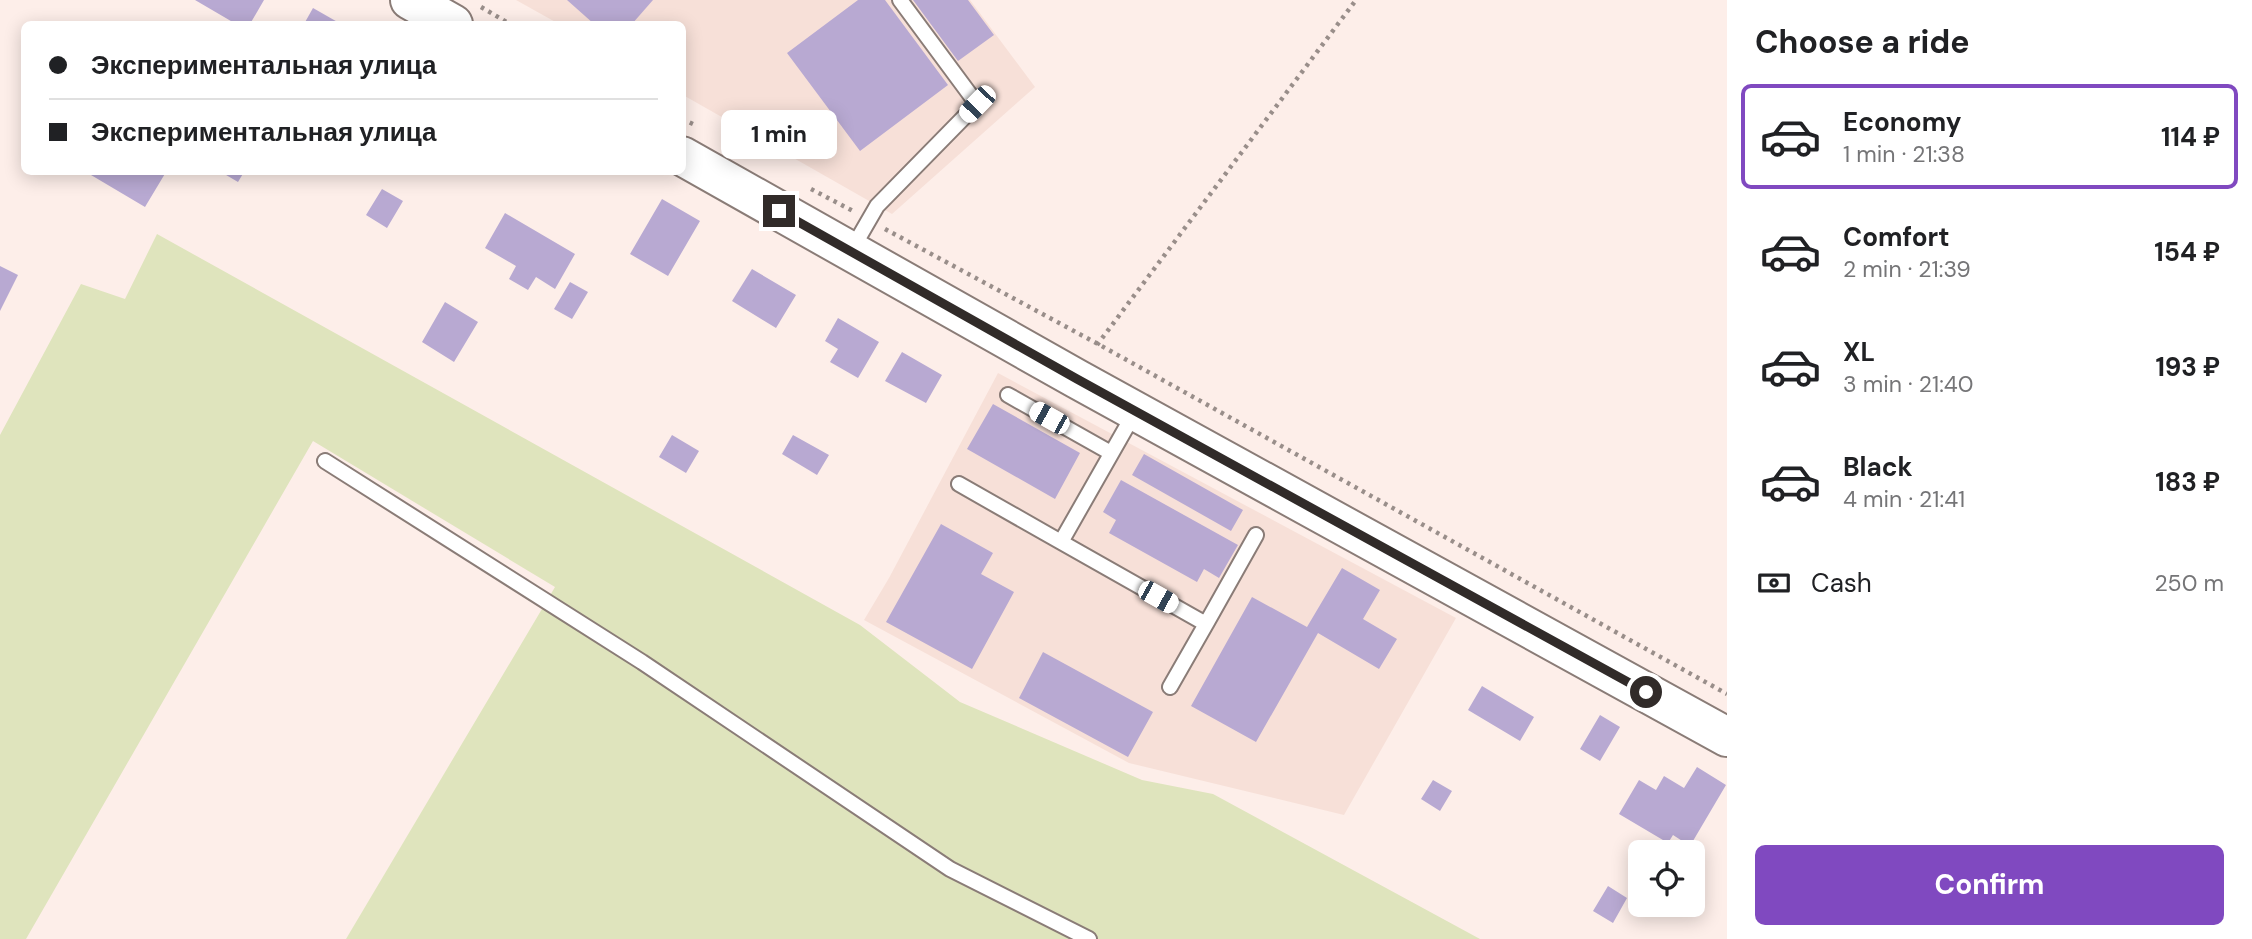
<!DOCTYPE html>
<meta charset="utf-8">
<style>
body{margin:0;font-family:"DM Sans",sans-serif;background:#f2f2f2;color:#202124;height:100vh;display:flex;flex-direction:column;font-size:26px;white-space:nowrap}
*{box-sizing:border-box;margin:0}
p{font-size:23px;color:#757577}
.icon{flex:none;width:38px;height:38px;fill:none;stroke:currentColor;stroke-width:2;stroke-linecap:round;stroke-linejoin:round}
.map{position:relative;flex:1;overflow:hidden}
.drawer{display:flex;flex-direction:column;background:#fff;width:525px}
.drawer>*{flex:none}
.hud{position:absolute;left:21px;top:21px;width:665px;height:154px;border-radius:10px;box-shadow:0 4px 18px #0003;display:grid;align-content:center;height:154px;padding:0 28px;background:#fff}
.controls{position:absolute;left:1628px;top:840px;display:grid;gap:14px}
.controls a{display:grid;place-items:center;width:77px;height:77px;border-radius:10px;background:#fff;box-shadow:0 4px 18px #0003;font-size:35px}
.end{position:absolute;width:32px;height:32px;margin:-16px;border:9px solid #312b29;background:#fff;box-shadow:0 0 0 4px #fff}
.from{border-radius:50%}
.bubble{position:absolute;height:49px;border-radius:10px;background:#fff;box-shadow:0 4px 18px #0003;font-size:23px;font-weight:700;line-height:49px;text-align:center}
.car{position:absolute;width:21px;height:42px;margin:-21px -10px;border-radius:9px;box-shadow:0 0 5px 2px #0007;background:linear-gradient(#fff 24%,#345 0 40%,#fff 0 76%,#345 0 86%,#fff 0)}
.hud b{display:flex;align-items:center;gap:24px;height:66px;font-size:26px}
.hud b+b{border-top:2px solid #e0e0e0}
.hud i{width:18px;height:18px;background:#202124}
ul{padding:0;list-style:none}
li{display:flex;align-items:center;gap:21px;height:105px;margin:0 14px 10px;padding:0 14px;border:4px solid transparent;border-radius:10px}
li div{flex:1}
li b{display:block;font-size:26px}
li em{font-style:normal;font-weight:700}
li.selected{border-color:#8049c0}
li>.icon{width:63px;height:63px;stroke-width:1.5}
h2{padding:0 28px;font-size:32px;line-height:84px}
.pay{display:flex;align-items:center;gap:18px;height:77px;padding:0 28px;font-size:26px}
.pay p{margin-inline-start:auto}
.primary-button{display:flex;gap:14px;margin-top:auto;padding:14px 28px}
.primary-button a{flex:1;height:80px;border-radius:10px;background:#8049c0;color:#fff;font-size:28px;font-weight:700;line-height:80px;text-align:center}
main{display:flex;flex:1;min-height:0}
.map>svg:first-child{display:block}
</style>
<main>
<div class="map">
<svg width="1727" height="939" viewBox="0 0 1727 939">
<rect width="100%" height="100%" fill="#fdeee9"/>
<!-- built -->
<path fill="#f7e0d8" d="M516,0H970L1035,87L892,214L683,95L682,24H559Z
M998,373L1456,618L1344,815L1129,763L864,620L889,578Z"/>
<!-- green -->
<path fill="#dfe4bd" d="M157,234L860,625L960,702L1142,780L1213,794L1480,939H346L555,587L313,441L26,939H0V435L81,284L125,299Z"/>
<!-- building -->
<path fill="#b8a9d2" d="M195,0H264L250,24H236Z
M567,0H653L632,24H594Z
M858,0H885L948,85L860,151L787,53Z
M913,0H968L994,35L958,61Z
M313,8L341,24H304Z
M93,172H166L145,207L91,175Z
M221,172H244L238,182Z
M382,189L403,201L387,228L366,215Z
M662,199L700,221L668,276L630,254Z
M505,213L575,254L555,289L536,277L528,290L509,279L516,266L485,248Z
M0,266L18,275L0,311Z
M752,269L796,295L776,328L732,301Z
M570,282L588,292L572,319L554,309Z
M445,302L478,322L454,362L422,342Z
M838,318L879,342L858,378L830,362L838,349L825,341Z
M902,352L942,375L926,403L885,381Z
M993,404L1080,453L1055,499L967,449Z
M672,435L699,451L686,473L659,457Z
M793,435L829,455L817,475L782,454Z
M1144,454L1243,510L1231,531L1132,475Z
M1121,480L1238,545L1219,578L1204,569L1197,582L1109,533L1116,520L1103,512Z
M941,524L993,553L981,574L1014,592L972,669L886,622Z
M1342,568L1380,590L1363,619L1397,639L1379,669L1318,633L1256,742L1191,706L1252,597L1307,627Z
M1043,652L1153,712L1128,757L1019,698Z
M1482,686L1534,717L1520,741L1468,710Z
M1600,715L1620,727L1600,761L1580,749Z
M1697,767L1726,785L1690,846L1673,835L1668,843L1619,814L1639,780L1656,790L1664,776L1684,788Z
M1433,780L1452,791L1440,811L1421,799Z
M1608,886L1627,898L1613,923L1593,911Z"/>
<g fill="none" stroke-linecap="round" stroke-linejoin="round">
<!-- lane casing -->
<g stroke="#8a7c77" stroke-width="18">
<path id="lane" d="M851,251L877,206L977,104L900,0
M1008,395L1111,453
M1135,412L1061,542L1206,624L1256,535
M325,461L642,662L950,869L1089,939
M959,484L1061,542
M1170,687L1206,624"/>
</g>
<!-- secondary casing -->
<g stroke="#8a7c77" stroke-width="42">
<path id="secondary" d="M410,0L453,24
M682,156L1077,379L1727,737"/>
</g>
<!-- path -->
<path stroke="#998e8a" stroke-width="4.5" stroke-dasharray="3.5 5" stroke-linecap="butt" d="M481,7L510,24
M682,119L693,124
M811,189L853,211
M885,229L1098,344L1727,694
M1097,345L1356,0"/>
<!-- lane -->
<use href="#lane" stroke="#fff" stroke-width="14"/>
<!-- secondary -->
<use href="#secondary" stroke="#fff" stroke-width="38"/>
</g>
<g fill="none" stroke-linecap="round" stroke-linejoin="round">
<!-- route -->
<path stroke="#312b29" stroke-width="9" d="M779,211L1077,379L1646,692"/>
</g>
</svg>
<div class="controls">
<a><svg class="icon" aria-label="locate" viewBox="0 0 24 24"><circle cx="12" cy="12" r="6"/><path d="M12 2v4M12 18v4M2 12h4M18 12h4"/></svg></a>
</div>
<i class="end from" style="left:1646px;top:692px"></i>
<i class="end" style="left:779px;top:211px"></i>
<div class="bubble" style="left:721px;top:110px;width:116px">1 min</div>
<i class="car" style="left:977px;top:104px;rotate:224deg"></i>
<i class="car" style="left:1049px;top:418px;rotate:299deg"></i>
<i class="car" style="left:1158px;top:597px;rotate:119deg"></i>
<div class="hud">
<b><i class="from"></i>Экспериментальная улица</b>
<b><i></i>Экспериментальная улица</b>
</div>
</div>
<section class="drawer">
<h2>Choose a ride</h2>
<ul>
<li class="selected"><svg class="icon" aria-label="car" viewBox="0 0 24 24"><path d="M5 17H2v-5l4-1 3-4h7l3 4 3 1v5h-3M9 17h6M6 11h13"/><circle cx="7" cy="17" r="2"/><circle cx="17" cy="17" r="2"/></svg><div><b>Economy</b><p>1 min · 21:38</p></div><em>114 ₽</em></li>
<li><svg class="icon" aria-label="car" viewBox="0 0 24 24"><path d="M5 17H2v-5l4-1 3-4h7l3 4 3 1v5h-3M9 17h6M6 11h13"/><circle cx="7" cy="17" r="2"/><circle cx="17" cy="17" r="2"/></svg><div><b>Comfort</b><p>2 min · 21:39</p></div><em>154 ₽</em></li>
<li><svg class="icon" aria-label="car" viewBox="0 0 24 24"><path d="M5 17H2v-5l4-1 3-4h7l3 4 3 1v5h-3M9 17h6M6 11h13"/><circle cx="7" cy="17" r="2"/><circle cx="17" cy="17" r="2"/></svg><div><b>XL</b><p>3 min · 21:40</p></div><em>193 ₽</em></li>
<li><svg class="icon" aria-label="car" viewBox="0 0 24 24"><path d="M5 17H2v-5l4-1 3-4h7l3 4 3 1v5h-3M9 17h6M6 11h13"/><circle cx="7" cy="17" r="2"/><circle cx="17" cy="17" r="2"/></svg><div><b>Black</b><p>4 min · 21:41</p></div><em>183 ₽</em></li>
</ul>
<div class="pay"><svg class="icon" aria-label="cash" viewBox="0 0 24 24"><path d="M3 7h18v10H3z"/><circle cx="12" cy="12" r="2"/></svg>Cash<p>250 m</p></div>
<div class="primary-button"><a>Confirm</a></div>
</section>
</main>
